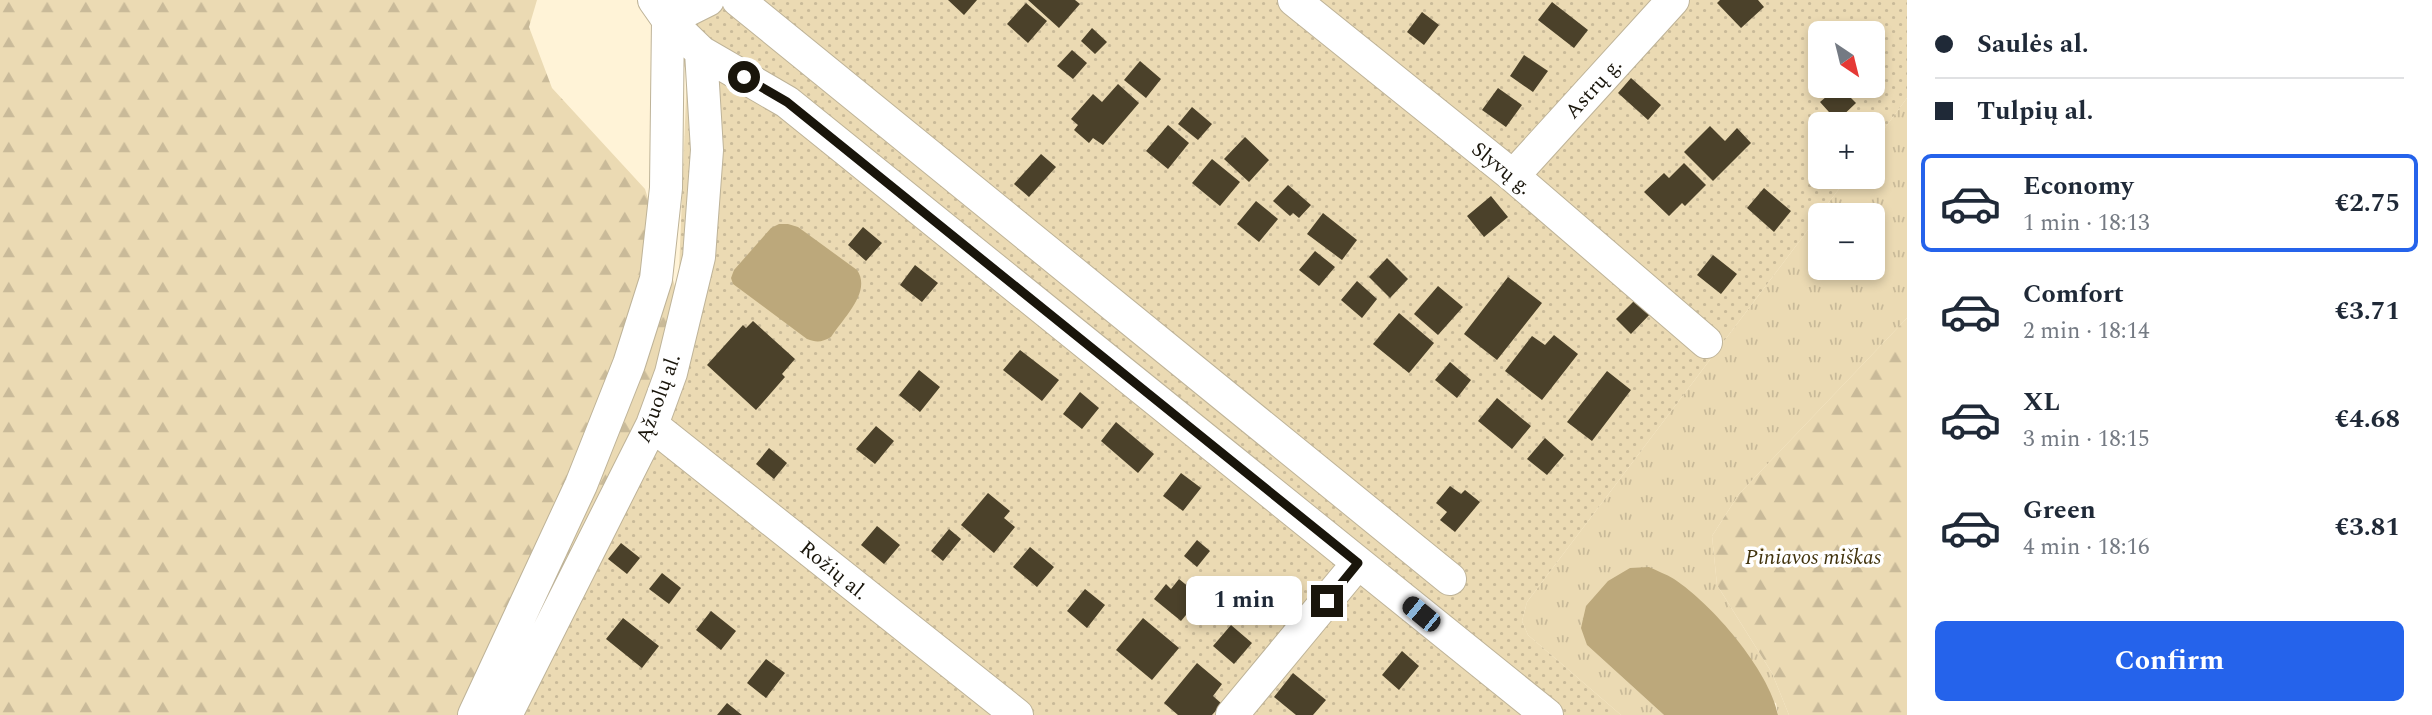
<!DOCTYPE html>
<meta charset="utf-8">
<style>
body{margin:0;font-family:Spectral,serif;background:#f2f2f3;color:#1f2937;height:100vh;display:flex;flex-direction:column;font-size:26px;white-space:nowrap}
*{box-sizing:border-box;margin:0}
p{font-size:23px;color:#747a83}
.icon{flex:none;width:38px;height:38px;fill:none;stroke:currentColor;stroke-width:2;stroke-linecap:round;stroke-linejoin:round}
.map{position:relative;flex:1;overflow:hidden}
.sheet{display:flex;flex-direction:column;background:#fff;width:525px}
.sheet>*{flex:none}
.hud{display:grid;align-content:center;height:154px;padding:0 28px;background:#fff}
.needle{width:46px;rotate:145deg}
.controls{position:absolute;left:1808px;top:21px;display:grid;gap:14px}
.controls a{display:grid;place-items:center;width:77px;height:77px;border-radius:10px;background:#fff;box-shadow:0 4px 10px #0003;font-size:35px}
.end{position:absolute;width:32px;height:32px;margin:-16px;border:9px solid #19150b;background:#fff;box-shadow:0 0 0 4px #fff}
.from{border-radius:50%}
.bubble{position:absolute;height:49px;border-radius:10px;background:#fff;box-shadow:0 4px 10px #0003;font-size:23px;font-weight:700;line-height:49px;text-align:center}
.car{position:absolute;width:21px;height:42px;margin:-21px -10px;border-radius:9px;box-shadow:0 0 5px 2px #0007;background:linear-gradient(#222 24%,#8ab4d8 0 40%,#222 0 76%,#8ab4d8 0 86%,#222 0)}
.hud b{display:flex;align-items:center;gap:24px;height:66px;font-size:26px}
.hud b+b{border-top:2px solid #e0e1e3}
.hud i{width:18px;height:18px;background:#1f2937}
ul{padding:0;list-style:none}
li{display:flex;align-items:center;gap:21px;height:98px;margin:0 14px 10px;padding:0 14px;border:4px solid transparent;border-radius:10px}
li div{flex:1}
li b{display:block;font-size:26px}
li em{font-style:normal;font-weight:700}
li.selected{border-color:#2563eb}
li>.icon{width:63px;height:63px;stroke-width:1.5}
.cta{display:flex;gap:14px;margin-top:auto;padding:14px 28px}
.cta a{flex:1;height:80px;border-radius:10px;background:#2563eb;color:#fff;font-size:28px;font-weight:700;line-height:80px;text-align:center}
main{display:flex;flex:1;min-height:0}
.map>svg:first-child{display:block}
</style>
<main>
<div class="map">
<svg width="1907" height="715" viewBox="0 0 1907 715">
<defs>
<pattern id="grass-tufts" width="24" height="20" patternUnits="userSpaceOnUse" patternTransform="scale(1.75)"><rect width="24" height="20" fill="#ebdab3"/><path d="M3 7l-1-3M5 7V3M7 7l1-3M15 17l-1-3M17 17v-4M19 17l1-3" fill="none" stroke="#c9ba99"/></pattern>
<pattern id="forest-firs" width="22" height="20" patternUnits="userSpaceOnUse" patternTransform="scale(1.75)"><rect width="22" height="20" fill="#ebdab3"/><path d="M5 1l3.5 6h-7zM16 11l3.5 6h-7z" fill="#c9ba99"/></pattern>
<pattern id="garden-dots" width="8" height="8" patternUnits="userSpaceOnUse" patternTransform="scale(1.75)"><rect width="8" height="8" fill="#ebdab3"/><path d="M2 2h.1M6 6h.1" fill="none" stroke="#c9ba99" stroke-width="1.8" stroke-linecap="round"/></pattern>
</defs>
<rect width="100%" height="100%" fill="#fff3d7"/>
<!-- grass -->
<path fill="url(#grass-tufts)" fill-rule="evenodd" d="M1907,98V318L1739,494L1712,536L1717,585L1772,673L1789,715H1778L1776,703L1587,645L1664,715H1621L1528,635L1522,621L1527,602L1848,177H1872L1873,144ZM1820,215H1872V268H1820Z"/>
<!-- forest -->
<path fill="url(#forest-firs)" d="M0,0H537L529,27L552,88L645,189L678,296L650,388L605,491L486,715H0Z
M1907,318V715H1789L1772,673L1717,585L1712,536L1739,494Z"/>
<!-- garden -->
<path fill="url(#garden-dots)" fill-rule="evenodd" d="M658,0H1907V98L1873,144L1872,124H1820V177H1848L1527,602L1522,621L1528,635L1621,715H486L605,491L650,388L678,296L687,73ZM1820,33H1872V86H1820Z"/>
<!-- water -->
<path fill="#bca87b" d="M779,224H788L798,227L857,270C872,292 843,318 831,337C822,342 817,343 807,339L733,284L731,278L734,270L771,228Z
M1649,567C1657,571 1666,574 1674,579C1712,604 1769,670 1778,715H1664L1587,645L1581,628L1586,606L1608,581L1630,568Z"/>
<!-- building -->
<path fill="#4b412a" d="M948,0H977L964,15Z
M1028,0H1075L1080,4L1059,28Z
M1720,0H1758L1764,7L1741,28L1717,3Z
M1552,2L1588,30L1574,48L1538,20Z
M1026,3L1047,21L1028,43L1007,24Z
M1422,12L1439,25L1424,45L1407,32Z
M1092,28L1107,42L1095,54L1081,41Z
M1072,50L1087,63L1073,79L1057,66Z
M1524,55L1548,71L1533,92L1510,76Z
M1140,61L1161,79L1146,98L1124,80Z
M1631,78L1661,105L1648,120L1618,93Z
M1118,84L1139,103L1103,145L1093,138L1089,143L1074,130L1078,125L1071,119L1093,94L1102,102Z
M1839,86L1856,103L1837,121L1820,102Z
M1498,88L1522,105L1506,127L1482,110Z
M1192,107L1212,124L1198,140L1178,124Z
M1168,125L1189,143L1168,169L1146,151Z
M1710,126L1725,141L1737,128L1751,143L1713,181L1684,152Z
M1245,137L1269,160L1249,182L1224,159Z
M1041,154L1056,167L1029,197L1014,184Z
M1212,159L1240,182L1220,206L1192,183Z
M1684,163L1706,185L1685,206L1682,203L1669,216L1644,192L1664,173L1669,178Z
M1288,185L1311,205L1299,218L1293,213L1290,216L1273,201Z
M1764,188L1791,211L1774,232L1747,208Z
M1491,196L1508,217L1484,237L1467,216Z
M1256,201L1278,219L1259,242L1237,224Z
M1323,213L1357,240L1342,260L1307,234Z
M863,227L882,243L866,261L848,245Z
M1315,251L1335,267L1319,286L1299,270Z
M1713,255L1737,274L1721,294L1697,275Z
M1387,258L1408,279L1390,298L1369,277Z
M915,265L938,283L922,302L900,285Z
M1508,277L1542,303L1497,360L1464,334Z
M1357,281L1377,299L1362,318L1341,300Z
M1438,286L1463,307L1438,335L1414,314Z
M1637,298L1652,312L1631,334L1616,319Z
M1399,313L1434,343L1409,373L1373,344Z
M753,321L795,359L782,374L785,377L756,410L707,365L743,325L746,328Z
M1554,335L1578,354L1542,400L1505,371L1532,336L1545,345Z
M1020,350L1059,380L1042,401L1003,370Z
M1450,362L1471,380L1457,398L1435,380Z
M919,370L940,387L920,412L899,395Z
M1607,371L1631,390L1592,441L1567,422Z
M1080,392L1099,408L1082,429L1063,414Z
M1497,398L1531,426L1512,449L1478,421Z
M1116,422L1154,454L1138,473L1101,441Z
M876,426L894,441L875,464L856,449Z
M1545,438L1564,455L1547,475L1527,459Z
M769,448L787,463L774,479L756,464Z
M1181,473L1201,488L1183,511L1163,496Z
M1450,486L1461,494L1465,490L1480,502L1455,532L1440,520L1447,512L1436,503Z
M988,493L1010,511L1004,518L1015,527L994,553L961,525Z
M877,526L900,545L884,564L861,545Z
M949,529L961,539L943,561L931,551Z
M1197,540L1210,551L1197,567L1184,556Z
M621,543L640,558L627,574L608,559Z
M1030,547L1054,567L1037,587L1013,567Z
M662,573L681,588L669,604L649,589Z
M1179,579L1201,597L1181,621L1154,599L1166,584L1171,589Z
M1085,589L1105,605L1087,628L1067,611Z
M711,611L736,631L721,650L696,630Z
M623,618L659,646L642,668L606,639Z
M1143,618L1179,648L1152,680L1116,650Z
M1231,625L1252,643L1234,664L1213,646Z
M1402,651L1419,666L1399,690L1382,675Z
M766,659L785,673L766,698L747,683Z
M1197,663L1222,684L1213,696L1222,704L1212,715H1178L1164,703Z
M1293,673L1326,700L1313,715H1296L1274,697Z
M727,703L742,715H717Z"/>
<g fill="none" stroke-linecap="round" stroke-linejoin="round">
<!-- minor casing -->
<g stroke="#beb398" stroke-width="34">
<path id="minor" d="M654,0L668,20L701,52L787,102L1547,715
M738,0L1450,579
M1294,0L1513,176L1706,342
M1513,176L1673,0
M652,425L1017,715
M474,715L581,485L629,364L656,279L666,188L668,20L708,0
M506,715L652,425L671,373L699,257L707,150L701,52
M1232,715L1358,563"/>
</g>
<!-- minor -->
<use href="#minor" stroke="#fff" stroke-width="32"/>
</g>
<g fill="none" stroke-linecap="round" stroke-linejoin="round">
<!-- route -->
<path stroke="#19150b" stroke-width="9" d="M744,77L787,102L1358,563L1327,601"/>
</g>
<g text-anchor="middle" stroke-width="7" stroke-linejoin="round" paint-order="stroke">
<!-- street labels -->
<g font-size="21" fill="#19150b" stroke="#fff">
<text transform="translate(1593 88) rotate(-48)" y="7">Astrų g.</text>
<text transform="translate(1502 168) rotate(39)" y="7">Slyvų g.</text>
<text transform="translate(658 398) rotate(-70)" y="7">Ąžuolų al.</text>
<text transform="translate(834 570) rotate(39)" y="7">Rožių al.</text>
</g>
<!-- park labels -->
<g font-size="21" font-style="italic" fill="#41330d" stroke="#fff">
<text x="1813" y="564">Piniavos miškas</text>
</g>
</g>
</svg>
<div class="controls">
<a><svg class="needle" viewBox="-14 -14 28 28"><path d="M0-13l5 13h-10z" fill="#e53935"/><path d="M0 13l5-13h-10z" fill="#747a83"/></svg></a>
<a>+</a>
<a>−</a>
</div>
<i class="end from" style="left:744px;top:77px"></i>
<i class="end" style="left:1327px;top:601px"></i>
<div class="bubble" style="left:1186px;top:576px;width:116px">1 min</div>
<i class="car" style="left:1421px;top:614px;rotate:309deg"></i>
</div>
<section class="sheet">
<div class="hud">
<b><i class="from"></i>Saulės al.</b>
<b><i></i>Tulpių al.</b>
</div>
<ul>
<li class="selected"><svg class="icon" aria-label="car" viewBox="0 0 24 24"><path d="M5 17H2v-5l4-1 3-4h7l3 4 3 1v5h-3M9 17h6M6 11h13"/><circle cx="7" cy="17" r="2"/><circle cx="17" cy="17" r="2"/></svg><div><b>Economy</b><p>1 min · 18:13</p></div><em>€2.75</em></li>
<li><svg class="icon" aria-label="car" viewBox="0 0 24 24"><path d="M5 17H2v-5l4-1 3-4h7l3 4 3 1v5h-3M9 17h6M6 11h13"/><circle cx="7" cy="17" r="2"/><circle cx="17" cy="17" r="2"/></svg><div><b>Comfort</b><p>2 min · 18:14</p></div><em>€3.71</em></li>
<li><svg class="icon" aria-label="car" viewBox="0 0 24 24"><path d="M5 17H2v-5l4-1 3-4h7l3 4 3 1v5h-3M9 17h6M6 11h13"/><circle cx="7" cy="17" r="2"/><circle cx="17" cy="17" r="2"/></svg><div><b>XL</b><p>3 min · 18:15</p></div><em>€4.68</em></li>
<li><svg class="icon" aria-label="car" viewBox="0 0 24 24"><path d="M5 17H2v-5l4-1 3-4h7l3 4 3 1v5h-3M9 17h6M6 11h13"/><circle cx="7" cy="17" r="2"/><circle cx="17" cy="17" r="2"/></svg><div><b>Green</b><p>4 min · 18:16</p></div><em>€3.81</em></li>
</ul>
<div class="cta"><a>Confirm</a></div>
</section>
</main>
